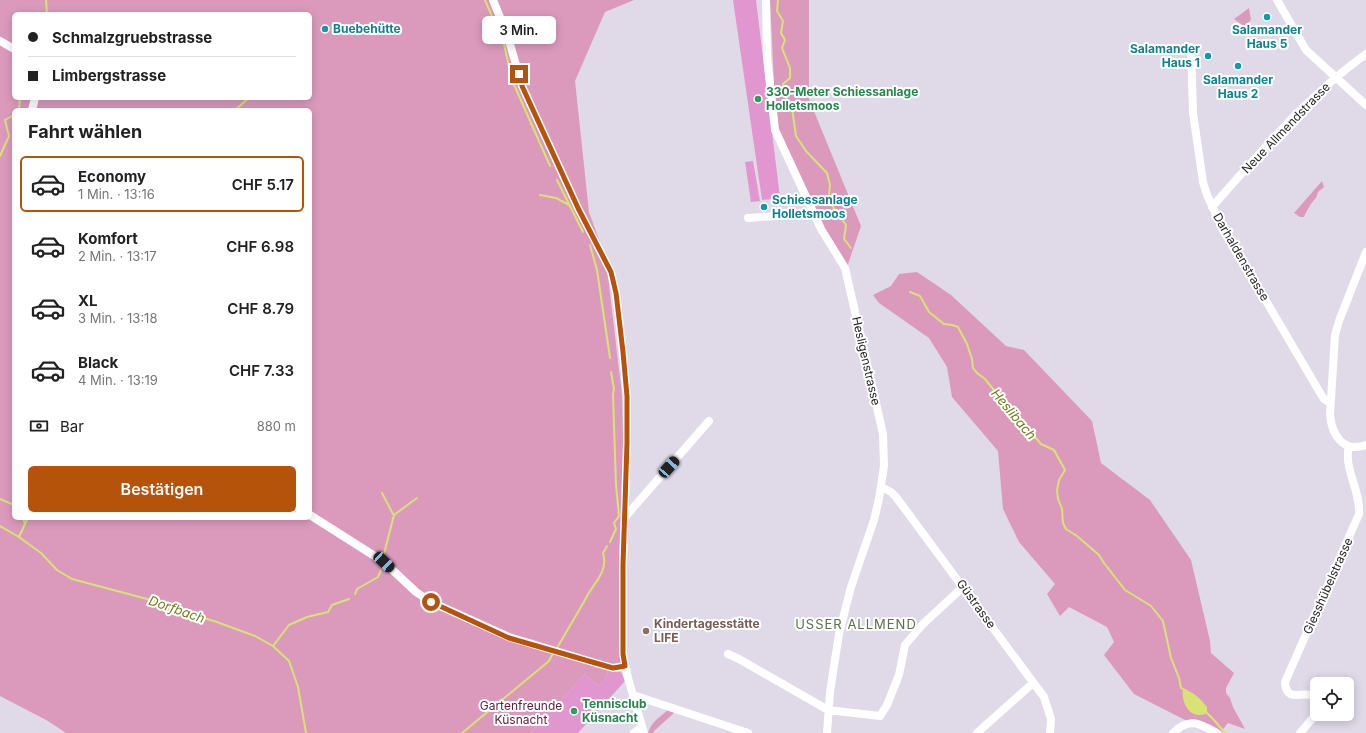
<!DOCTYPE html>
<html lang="de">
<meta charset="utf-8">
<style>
body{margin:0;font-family:Inter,sans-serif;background:#f6f6f6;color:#222;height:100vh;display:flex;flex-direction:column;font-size:15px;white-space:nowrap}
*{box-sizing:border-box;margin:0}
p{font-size:13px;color:#767676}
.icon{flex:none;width:22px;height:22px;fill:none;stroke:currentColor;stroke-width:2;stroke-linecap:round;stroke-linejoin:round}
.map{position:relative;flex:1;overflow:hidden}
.details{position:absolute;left:12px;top:108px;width:300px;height:412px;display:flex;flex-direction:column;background:#fff;border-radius:6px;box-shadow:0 2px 10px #0003}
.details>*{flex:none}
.hud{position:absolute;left:12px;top:12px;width:300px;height:88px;border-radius:6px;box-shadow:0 2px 10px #0003;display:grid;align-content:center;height:88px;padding:0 16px;background:#fff}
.controls{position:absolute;left:1310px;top:677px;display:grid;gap:8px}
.controls a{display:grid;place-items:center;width:44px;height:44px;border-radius:6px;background:#fff;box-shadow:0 2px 10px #0003;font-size:20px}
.end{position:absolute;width:18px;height:18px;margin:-9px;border:5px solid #b45309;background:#fff;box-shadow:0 0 0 2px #fff}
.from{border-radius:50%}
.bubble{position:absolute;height:28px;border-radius:6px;background:#fff;box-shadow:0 2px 10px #0003;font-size:13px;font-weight:600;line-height:28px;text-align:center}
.car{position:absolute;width:12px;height:24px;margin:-12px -6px;border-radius:5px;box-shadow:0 0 3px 1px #0007;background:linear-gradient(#222 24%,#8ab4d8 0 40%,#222 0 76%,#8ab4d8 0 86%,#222 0)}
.hud b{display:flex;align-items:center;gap:14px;height:38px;font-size:15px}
.hud b+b{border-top:1px solid #e0e0e0}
.hud i{width:10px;height:10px;background:#222}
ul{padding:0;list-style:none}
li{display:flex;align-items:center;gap:12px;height:56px;margin:0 8px 6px;padding:0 8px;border:2px solid transparent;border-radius:6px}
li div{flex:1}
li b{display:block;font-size:15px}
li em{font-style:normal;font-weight:600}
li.active{border-color:#b45309}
li>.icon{width:36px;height:36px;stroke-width:1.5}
h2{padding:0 16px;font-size:18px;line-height:48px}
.pay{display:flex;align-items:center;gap:10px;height:44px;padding:0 16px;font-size:15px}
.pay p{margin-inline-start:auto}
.button{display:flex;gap:8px;margin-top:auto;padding:8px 16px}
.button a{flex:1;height:46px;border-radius:6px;background:#b45309;color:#fff;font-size:16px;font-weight:600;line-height:46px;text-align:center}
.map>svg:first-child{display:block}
</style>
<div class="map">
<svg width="1366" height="733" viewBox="0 0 1366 733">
<rect width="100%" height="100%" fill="#dfd9e8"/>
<!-- green -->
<path fill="#db9abc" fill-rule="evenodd" d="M0,0H634L605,12L575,81L589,212L606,259L622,395L625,517V666L607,670C609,677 603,683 598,686L585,674L530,733H66L48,721L0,696ZM14,14H310V98H14ZM14,110H310V518H14Z
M770,0H809V99L861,226L847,267L822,225L776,126Z
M1249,8L1251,20L1244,26L1234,19Z
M1322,181L1324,187L1318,192L1316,198C1312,201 1306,212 1304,217H1300L1294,213Z
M917,272L951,295L1006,346L1024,350L1092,421L1101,463L1150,500L1191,560L1210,641L1211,653L1234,673L1226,688V693L1230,698L1233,707L1245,729L1228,723L1220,733L1189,722L1134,694L1104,655L1114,642L1107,627L1069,607L1060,616L1047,594L1055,584L1019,542L1003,509L998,451L952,397L947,367L929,338L879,303L873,295L891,286L899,274Z
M668,710L675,712L654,731L653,733H648C651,722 660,717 668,710Z"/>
<!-- pitch -->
<path fill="#e196cf" d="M733,0H756L780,198L762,200Z
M753,161L760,201L751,202L745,162Z
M607,670L621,672L625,681L578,733H530L585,674L598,686C603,683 609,676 607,670Z"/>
<!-- water -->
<path fill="#d9e274" d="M1183,690C1194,691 1200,699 1207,707V713C1205,714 1203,715 1200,715C1188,716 1181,700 1183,690Z"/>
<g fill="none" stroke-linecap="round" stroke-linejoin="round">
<!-- stream -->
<path stroke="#d9e274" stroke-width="2" d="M46,0L47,14
M485,0L504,44L512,80L550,166
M778,0L777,11L783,21L781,33L785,40L782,48L790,68V78L783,84V92L792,108L796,136L806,151L827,173L830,185L829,195L831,204L846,225L844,239L851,248
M19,110L20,98
M235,110L249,98
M0,156L9,136L5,120L14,115
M557,180L583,232
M540,195L556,198L569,205
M590,245L597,270L610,358
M910,292L920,296L929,312L944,324L952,325L958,327L967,344L972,359L973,368L977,373L985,379L1018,420L1025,425L1029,435L1036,438L1041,444L1054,450L1065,470L1059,480L1057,490L1058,499L1062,509L1063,523L1066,529L1077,536L1099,555L1104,563L1125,590L1151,606L1163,621L1171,658L1179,678L1181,688L1187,691L1188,693
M382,493L393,514
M0,499L14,505
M25,524L28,518
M0,526L19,537L41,553L57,570L72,579L162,603L175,610L214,621L255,636L273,646L289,661L298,687L306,733
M19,537L25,524L23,518
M610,542L616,529L614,523L619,516L616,485L613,394L614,389L611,372
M384,554L394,515L417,498
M355,594L357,589L378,577L381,570
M273,646L289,625L307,617L328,612L332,605L349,599
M557,648L585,600C592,584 609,573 603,553L607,546
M1206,712L1215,721L1225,733
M462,733L549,661L552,655"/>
<!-- minor -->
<path stroke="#fff" stroke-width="8" d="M493,0L508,37L522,86L578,208L611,272L616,293L623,352L627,396V443L623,565V654L628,678L644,733
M766,0L767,57L775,130L821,229L845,268L883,434L884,466L879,499L874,520L851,587L839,634L830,692L827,733
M1277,0L1306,50L1366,105
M0,41L14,49
M1191,47L1193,113L1203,182L1207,195L1224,232L1259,289L1319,391L1324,399L1330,403
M32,110L35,98
M1212,207C1260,153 1307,96 1366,54
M748,218L788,215L814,214
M1366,252L1339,321L1335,335L1330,415C1332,435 1343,453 1366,445
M881,487L891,492L896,497L1044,697L1051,719L1050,733
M310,515L384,562L416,592L431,602L509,637L599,664L613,668L625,666
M625,517L709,421
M728,654L739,659L828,710L880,716L887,705L899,675L905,645L923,624L963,587
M633,695L748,733
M1317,699C1308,687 1286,706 1285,682L1359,514C1361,491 1343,468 1349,446
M634,733L642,727
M977,733L1033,683
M1173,733C1189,717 1199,723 1217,733
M1300,733L1317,713"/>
</g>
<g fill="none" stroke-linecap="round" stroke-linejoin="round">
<!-- route -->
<path stroke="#b45309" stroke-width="5" d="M431,602L509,638L599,664L613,668L625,666L623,654V565L627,443V396L623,352L616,293L611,272L578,208L522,86L519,74"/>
</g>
<!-- markers -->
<g fill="#0f9aa8" stroke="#fff" stroke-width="1.5">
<circle cx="1267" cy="17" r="4"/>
<circle cx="325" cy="29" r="4"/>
<circle cx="1208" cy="56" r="4"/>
<circle cx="1238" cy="66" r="4"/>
<circle cx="764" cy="207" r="4"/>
</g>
<g fill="#2e9e5b" stroke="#fff" stroke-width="1.5">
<circle cx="758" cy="99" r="4"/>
<circle cx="574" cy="711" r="4"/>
</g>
<circle fill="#8d6e63" stroke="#fff" stroke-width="1.5" cx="646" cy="631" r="4"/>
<g text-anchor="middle" stroke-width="4" stroke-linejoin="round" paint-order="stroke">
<!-- culture labels -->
<g font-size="12" font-weight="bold" fill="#0d838f" stroke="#fff" text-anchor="start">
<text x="333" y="33">Buebehütte</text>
<text x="1267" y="34" text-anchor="middle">Salamander<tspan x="1267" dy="14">Haus 5</tspan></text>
<text x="1200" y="53" text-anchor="end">Salamander<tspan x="1200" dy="14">Haus 1</tspan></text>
<text x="1238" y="84" text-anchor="middle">Salamander<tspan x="1238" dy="14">Haus 2</tspan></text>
<text x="772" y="204">Schiessanlage<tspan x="772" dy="14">Holletsmoos</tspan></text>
</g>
<!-- leisure labels -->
<g font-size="12" font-weight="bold" fill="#27864d" stroke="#fff" text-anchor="start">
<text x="766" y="96">330-Meter Schiessanlage<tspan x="766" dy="14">Holletsmoos</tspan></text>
<text x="582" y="708">Tennisclub<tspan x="582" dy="14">Küsnacht</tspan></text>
</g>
<!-- street labels -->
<g font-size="12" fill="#272727" stroke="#fff">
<text transform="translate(1286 128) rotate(-46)" y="4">Neue Allmendstrasse</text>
<text transform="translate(1241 257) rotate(60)" y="4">Darhaldenstrasse</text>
<text transform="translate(866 361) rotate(77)" y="4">Hesligenstrasse</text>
<text transform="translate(1328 586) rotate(-66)" y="4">Giesshübelstrasse</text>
<text transform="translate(976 604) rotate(54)" y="4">Güstrasse</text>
</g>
<!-- education labels -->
<g font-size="12" font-weight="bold" fill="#785e54" stroke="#fff" text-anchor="start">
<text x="654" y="628">Kindertagesstätte<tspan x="654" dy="14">LIFE</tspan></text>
</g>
<!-- park labels -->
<g font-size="12" fill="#5b1f36" stroke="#fff">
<text x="521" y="710">Gartenfreunde<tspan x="521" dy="14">Küsnacht</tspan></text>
</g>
<!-- water labels -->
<g font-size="13" font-style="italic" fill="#6c7d18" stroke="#fff">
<text transform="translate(1014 414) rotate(50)" y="5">Heslibach</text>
<text transform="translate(177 609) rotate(19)" y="5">Dorfbach</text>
</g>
<!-- neighbourhood labels -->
<g font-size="13" letter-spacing="1" fill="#5a724c" stroke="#fff">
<text x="856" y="629">USSER ALLMEND</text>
</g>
</g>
</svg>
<div class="controls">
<a><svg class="icon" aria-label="locate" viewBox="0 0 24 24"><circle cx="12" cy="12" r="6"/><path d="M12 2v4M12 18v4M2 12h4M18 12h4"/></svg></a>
</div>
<i class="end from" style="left:431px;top:602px"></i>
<i class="end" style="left:519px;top:74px"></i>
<div class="bubble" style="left:482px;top:16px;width:74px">3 Min.</div>
<i class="car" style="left:669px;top:467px;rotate:42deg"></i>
<i class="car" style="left:384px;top:562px;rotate:133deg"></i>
<div class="hud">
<b><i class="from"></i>Schmalzgruebstrasse</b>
<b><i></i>Limbergstrasse</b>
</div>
<section class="details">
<h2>Fahrt wählen</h2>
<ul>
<li class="active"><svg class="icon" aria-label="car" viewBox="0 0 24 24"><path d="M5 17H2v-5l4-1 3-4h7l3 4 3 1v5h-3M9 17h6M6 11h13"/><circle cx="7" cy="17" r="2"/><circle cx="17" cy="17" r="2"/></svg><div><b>Economy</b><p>1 Min. · 13:16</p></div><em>CHF 5.17</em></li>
<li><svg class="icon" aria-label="car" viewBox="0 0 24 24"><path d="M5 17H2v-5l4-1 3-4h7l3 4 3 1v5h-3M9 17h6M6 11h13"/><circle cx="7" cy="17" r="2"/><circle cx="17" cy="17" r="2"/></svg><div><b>Komfort</b><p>2 Min. · 13:17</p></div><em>CHF 6.98</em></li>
<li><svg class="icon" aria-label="car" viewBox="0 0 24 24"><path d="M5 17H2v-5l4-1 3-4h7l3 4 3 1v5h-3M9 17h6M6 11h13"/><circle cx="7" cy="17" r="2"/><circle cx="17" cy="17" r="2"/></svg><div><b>XL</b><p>3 Min. · 13:18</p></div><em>CHF 8.79</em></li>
<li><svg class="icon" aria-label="car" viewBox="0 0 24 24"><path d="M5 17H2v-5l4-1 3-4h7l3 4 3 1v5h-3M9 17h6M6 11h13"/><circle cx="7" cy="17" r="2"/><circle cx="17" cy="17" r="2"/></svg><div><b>Black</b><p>4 Min. · 13:19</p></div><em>CHF 7.33</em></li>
</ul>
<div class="pay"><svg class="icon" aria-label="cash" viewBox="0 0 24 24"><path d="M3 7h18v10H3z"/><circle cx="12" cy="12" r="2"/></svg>Bar<p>880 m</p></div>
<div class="button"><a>Bestätigen</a></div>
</section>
</div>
